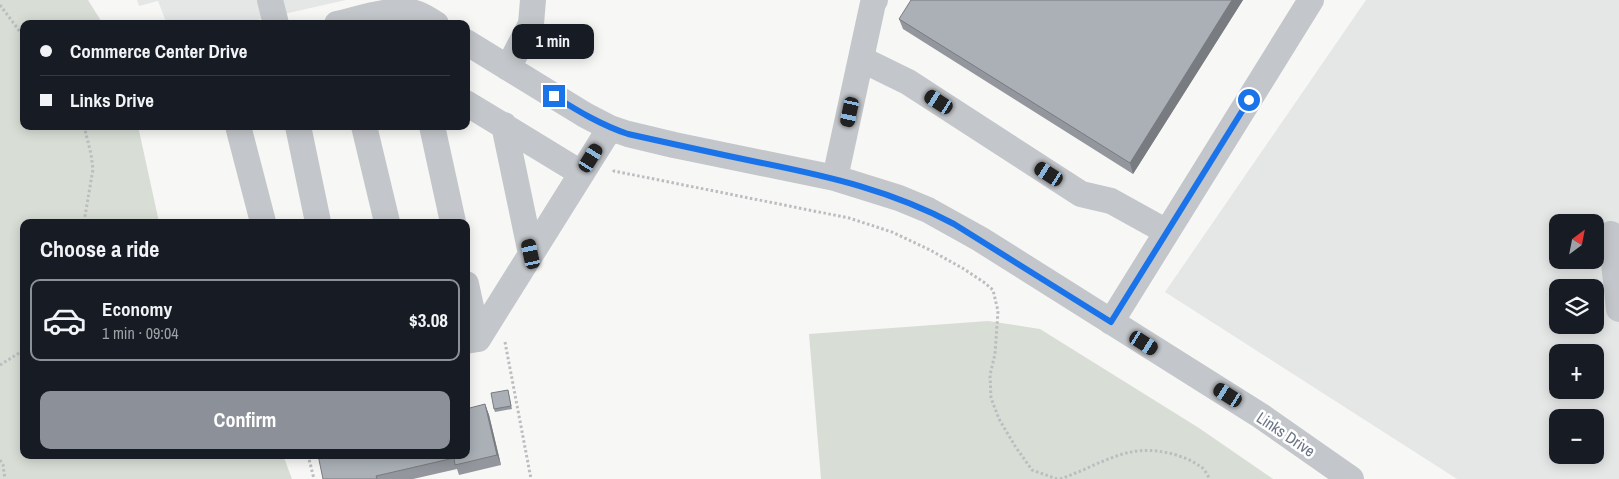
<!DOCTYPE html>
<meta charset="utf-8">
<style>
body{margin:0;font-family:"Archivo Narrow",sans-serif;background:#242831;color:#f1f3f6;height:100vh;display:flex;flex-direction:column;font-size:19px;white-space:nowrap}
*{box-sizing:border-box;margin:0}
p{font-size:16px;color:#9ea1a6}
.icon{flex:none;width:28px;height:28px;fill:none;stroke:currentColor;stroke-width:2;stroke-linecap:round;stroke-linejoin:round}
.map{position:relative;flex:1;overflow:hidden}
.panel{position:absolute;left:20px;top:219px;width:450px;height:240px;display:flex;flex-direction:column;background:#171b24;border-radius:10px;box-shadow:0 2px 12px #0003}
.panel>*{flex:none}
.guide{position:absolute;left:20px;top:20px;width:450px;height:110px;border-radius:10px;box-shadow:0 2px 12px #0003;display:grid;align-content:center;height:110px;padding:0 20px;background:#171b24}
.needle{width:32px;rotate:32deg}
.controls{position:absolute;left:1549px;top:214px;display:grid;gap:10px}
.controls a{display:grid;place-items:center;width:55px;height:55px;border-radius:10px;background:#171b24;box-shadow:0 2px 12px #0003;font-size:25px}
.end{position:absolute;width:22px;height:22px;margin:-11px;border:6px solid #1a73e8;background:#fff;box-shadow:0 0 0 2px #fff}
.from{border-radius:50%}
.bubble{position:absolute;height:35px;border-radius:10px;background:#171b24;box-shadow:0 2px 12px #0003;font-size:16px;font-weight:800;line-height:35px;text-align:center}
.car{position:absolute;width:15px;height:30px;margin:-15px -8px;border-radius:6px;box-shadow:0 0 4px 1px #0007;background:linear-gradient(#222 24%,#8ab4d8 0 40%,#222 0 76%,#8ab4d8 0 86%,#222 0)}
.guide b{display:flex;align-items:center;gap:18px;height:48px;font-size:19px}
.guide b+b{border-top:1px solid #363941}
.guide i{width:12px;height:12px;background:#f1f3f6}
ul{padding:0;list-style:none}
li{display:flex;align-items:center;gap:15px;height:82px;margin:0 10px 8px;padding:0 10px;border:2px solid transparent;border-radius:10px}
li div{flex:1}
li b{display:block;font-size:19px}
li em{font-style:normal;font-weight:800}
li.active{border-color:#8c9099}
li>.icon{width:45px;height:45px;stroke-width:1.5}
h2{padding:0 20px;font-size:22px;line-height:60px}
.action{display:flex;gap:10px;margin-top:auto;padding:10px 20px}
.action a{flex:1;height:58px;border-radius:10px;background:#8c9099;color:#fff;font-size:20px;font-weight:800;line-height:58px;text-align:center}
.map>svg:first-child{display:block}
</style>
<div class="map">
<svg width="1619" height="479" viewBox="0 0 1619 479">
<rect width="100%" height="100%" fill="#f7f7f5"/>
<!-- built -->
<path fill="#e5e6e6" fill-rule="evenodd" d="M137,0H346L240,24H167L158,1L139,6Z
M1366,0H1619V479H1457L1165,292ZM1558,222H1595V260H1558ZM1558,288H1595V325H1558ZM1558,352H1595V390H1558ZM1558,418H1595V455H1558Z"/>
<!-- green -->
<path fill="#d8ded6" d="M0,0H88L103,24H24V126H138L159,222H24V455H283L292,479H0Z
M988,321L1040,329L1199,428L1273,479H821L809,334Z"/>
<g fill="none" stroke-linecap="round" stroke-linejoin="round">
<!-- path -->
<path stroke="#bbbdc0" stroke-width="3" stroke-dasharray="2.5 2.5" stroke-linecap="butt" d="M0,5L24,37
M84,126L91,154L93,169L84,222
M613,172L614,171L849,218L892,232L930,250L964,269L985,283L993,290L998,311L995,354L990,375L991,398L999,419L1015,446L1032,470L1057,479
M505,342L531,479
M0,365L24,350
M308,455L314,479
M0,460L3,465L5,479
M1060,479C1084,471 1107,457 1131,452C1152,447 1184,454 1201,467C1205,469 1207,475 1210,479"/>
<!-- minor -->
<path stroke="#c3c6ca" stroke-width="26" d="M270,0L276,24
M337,24C359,19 393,7 415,13C423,15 429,20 436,24
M466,42L585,115L610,128L628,134L674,145L835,178L899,198L928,210L980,239L1261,416L1351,479
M861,59L908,82L1081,194L1111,201L1167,232
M508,68L531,24L533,0
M466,103L581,173
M504,125L531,254
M238,126L263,222
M298,126L318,222
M364,126L387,222
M432,126L453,222
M835,178L873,3L875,0
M1611,234L1619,309
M466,284L478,339
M1111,322L1311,0
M466,341L478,339L610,128"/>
</g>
<!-- wall -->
<path fill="#93979d" d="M1243,0L1133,174L903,29L899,19Z
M508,390L512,409L495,412L494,409Z
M485,404L489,415L501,465L459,475L457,469L413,479H323Z"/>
<!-- shaded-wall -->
<path fill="#787b80" d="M1232,0H1243L1133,174L1130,163Z
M485,404L489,415L501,465L497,455Z"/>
<!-- building -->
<path fill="#abb0b7" stroke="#787b80" d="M911,0H1232L1130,163L899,19Z
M508,390L511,406L494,409L491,393Z
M485,404L497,455L455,465L454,458L376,476L377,479H323L318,455H466V409Z"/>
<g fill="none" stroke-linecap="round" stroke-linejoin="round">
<!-- route -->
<path stroke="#1a73e8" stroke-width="6" d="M554,96C578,111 601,125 628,134C673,144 718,154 762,163C831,177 892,191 954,224L1111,322L1249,100"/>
</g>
<g text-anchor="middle" stroke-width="5" stroke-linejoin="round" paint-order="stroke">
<!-- street labels -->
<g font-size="16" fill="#697484" stroke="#fff">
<text transform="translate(1286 434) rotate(34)" y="6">Links Drive</text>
</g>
</g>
</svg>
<div class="controls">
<a><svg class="needle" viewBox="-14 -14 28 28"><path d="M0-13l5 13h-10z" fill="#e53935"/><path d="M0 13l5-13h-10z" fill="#9ea1a6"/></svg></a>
<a><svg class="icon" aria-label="layers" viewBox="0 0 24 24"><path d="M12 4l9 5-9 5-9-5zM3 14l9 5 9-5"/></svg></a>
<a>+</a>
<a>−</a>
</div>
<i class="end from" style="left:1249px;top:100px"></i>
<i class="end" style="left:554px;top:96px"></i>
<div class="bubble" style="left:512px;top:24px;width:82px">1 min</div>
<i class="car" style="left:939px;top:102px;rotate:303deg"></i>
<i class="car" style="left:850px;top:112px;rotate:192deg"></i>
<i class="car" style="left:591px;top:158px;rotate:32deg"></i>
<i class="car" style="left:1049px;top:174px;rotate:303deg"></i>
<i class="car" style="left:531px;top:254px;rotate:348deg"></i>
<i class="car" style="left:1144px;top:343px;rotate:122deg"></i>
<i class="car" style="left:1228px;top:395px;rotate:302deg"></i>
<div class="guide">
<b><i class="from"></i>Commerce Center Drive</b>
<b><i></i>Links Drive</b>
</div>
<section class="panel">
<h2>Choose a ride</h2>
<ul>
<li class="active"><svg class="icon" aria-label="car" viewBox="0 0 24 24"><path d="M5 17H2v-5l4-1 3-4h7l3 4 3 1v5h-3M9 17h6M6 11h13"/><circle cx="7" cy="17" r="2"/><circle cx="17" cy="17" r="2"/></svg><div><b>Economy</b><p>1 min · 09:04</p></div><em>$3.08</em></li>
</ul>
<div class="action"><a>Confirm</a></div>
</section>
</div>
